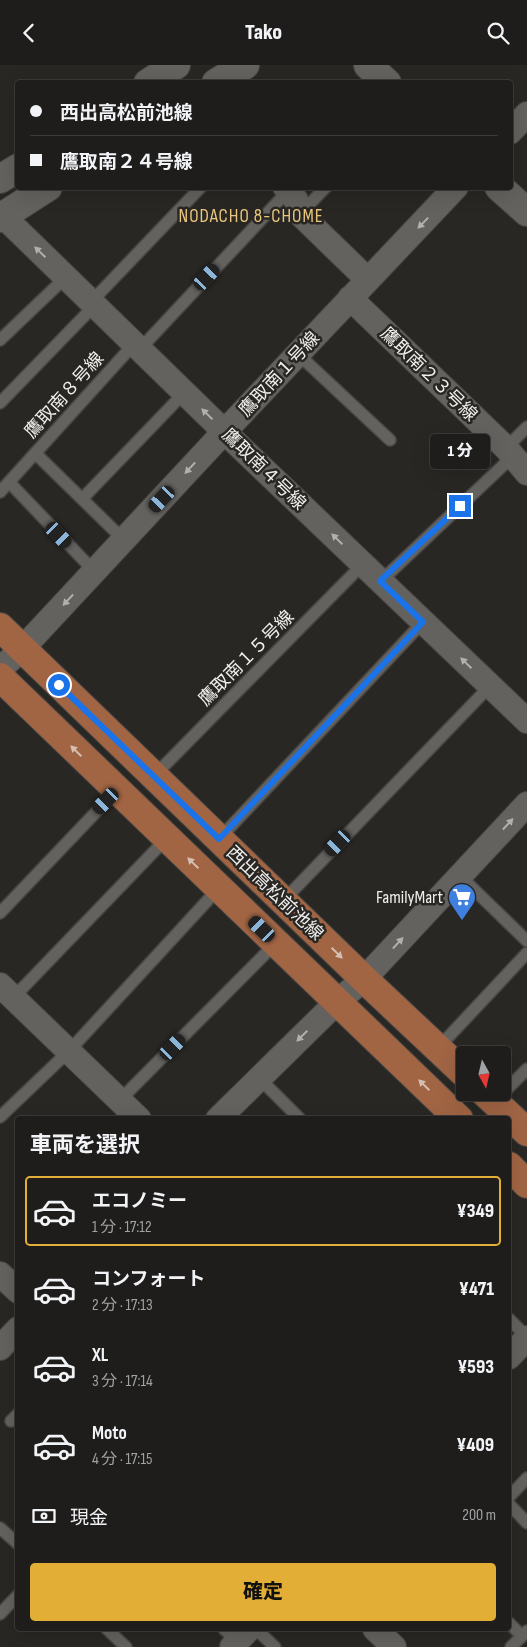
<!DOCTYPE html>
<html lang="ja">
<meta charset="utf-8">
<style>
body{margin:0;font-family:"Sofia Sans Condensed","Noto Sans JP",sans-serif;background:#262624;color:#f1f3f6;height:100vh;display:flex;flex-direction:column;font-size:19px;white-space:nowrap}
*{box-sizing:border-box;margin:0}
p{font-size:16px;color:#a1a2a3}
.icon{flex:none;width:28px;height:28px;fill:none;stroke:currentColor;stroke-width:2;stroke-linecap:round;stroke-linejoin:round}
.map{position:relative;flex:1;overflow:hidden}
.drawer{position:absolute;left:15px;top:1051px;width:496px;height:515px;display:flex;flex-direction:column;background:#1e1d1b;border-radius:5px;box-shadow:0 5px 20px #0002,0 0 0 1px #3c3b3a}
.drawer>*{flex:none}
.hud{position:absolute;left:15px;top:15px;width:498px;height:110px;border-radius:5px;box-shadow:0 5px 20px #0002,0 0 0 1px #3c3b3a;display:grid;align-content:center;height:110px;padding:0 15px;background:#1e1d1b}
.needle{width:32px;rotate:172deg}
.fabs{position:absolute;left:456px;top:981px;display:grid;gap:10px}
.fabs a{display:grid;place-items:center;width:55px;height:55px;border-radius:5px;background:#1e1d1b;box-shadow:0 5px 20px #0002,0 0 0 1px #3c3b3a;font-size:25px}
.end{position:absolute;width:22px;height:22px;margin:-11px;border:6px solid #1a73e8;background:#fff;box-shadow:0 0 0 2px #fff}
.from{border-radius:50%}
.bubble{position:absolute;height:35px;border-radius:5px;background:#1e1d1b;box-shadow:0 5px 20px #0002,0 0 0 1px #3c3b3a;font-size:16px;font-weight:800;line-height:35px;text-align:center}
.car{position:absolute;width:15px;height:30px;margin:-15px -8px;border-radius:6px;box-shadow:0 0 4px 1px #0007;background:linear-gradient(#222 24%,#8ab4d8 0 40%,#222 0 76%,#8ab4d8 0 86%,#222 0)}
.hud b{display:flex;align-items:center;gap:18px;height:48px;font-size:19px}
.hud b+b{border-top:1px solid #3c3b3a}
.hud i{width:12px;height:12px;background:#f1f3f6}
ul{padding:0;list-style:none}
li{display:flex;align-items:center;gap:15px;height:70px;margin:0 10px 8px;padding:0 5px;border:2px solid transparent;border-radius:5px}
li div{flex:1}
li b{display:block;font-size:19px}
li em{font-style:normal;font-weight:800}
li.current{border-color:#e3ae35}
li>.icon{width:45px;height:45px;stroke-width:1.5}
h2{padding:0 15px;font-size:22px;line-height:60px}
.pay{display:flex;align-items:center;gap:12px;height:55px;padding:0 15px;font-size:19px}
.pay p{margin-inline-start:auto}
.primary-button{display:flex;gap:10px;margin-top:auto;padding:10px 15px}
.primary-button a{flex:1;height:58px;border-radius:5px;background:#e3ae35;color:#111;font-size:20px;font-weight:800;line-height:58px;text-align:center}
header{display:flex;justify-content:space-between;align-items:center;height:65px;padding:0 15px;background:#1e1d1b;font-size:22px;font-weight:800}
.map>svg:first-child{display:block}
</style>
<header><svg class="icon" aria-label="back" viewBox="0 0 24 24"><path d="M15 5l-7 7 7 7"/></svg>Tako<svg class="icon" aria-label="search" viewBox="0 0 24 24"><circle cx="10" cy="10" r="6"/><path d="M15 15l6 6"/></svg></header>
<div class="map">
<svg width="527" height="1582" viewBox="0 0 527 1582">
<rect width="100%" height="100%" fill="#282724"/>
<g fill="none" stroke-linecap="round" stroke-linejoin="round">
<!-- service casing -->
<g stroke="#474644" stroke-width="14">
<path id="service" d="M300,149L326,122
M91,237L201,122
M0,275L66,212
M140,284L288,126
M298,289L390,375
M0,338L95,240
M506,383L527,362
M35,388L124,475
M9,417L94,506
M0,427L134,279
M82,434L185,327
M381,516L513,391
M154,711L363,499
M219,774L423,557
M460,811L527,876
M283,836L490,621
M0,848L117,725
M13,933L167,773
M438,983L527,888
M259,1013L300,1054
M120,1035L276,878
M495,1036L527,1004
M0,1052L69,986L219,823
M509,1254L527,1272
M11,1356L18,1349
M509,1432L527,1413
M509,1439L527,1458
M0,1463L18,1479
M0,1549L18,1530
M509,1558L522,1571
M107,1564L126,1582
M224,1564L237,1576
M256,1564L275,1582
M511,1582L527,1566"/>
</g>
<!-- minor casing -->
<g stroke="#474644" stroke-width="26">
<path id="minor" d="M510,67L527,49
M285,122L296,135L300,149L368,215
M0,148L235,377L527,656
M350,233L506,383L527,408
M0,604L22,584L225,366L456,122
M0,920L139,1054
M218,1054L337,937L364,914L527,739
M0,1209L18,1226
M0,1283L18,1264
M509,1292L527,1273
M375,1564L394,1582
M232,1582L249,1564"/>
</g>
<!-- tertiary casing -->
<g stroke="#474644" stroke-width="30">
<path id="tertiary" d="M368,0L387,18
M148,18L176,0
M216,18L245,0
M0,114L18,103
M499,122L527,147
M0,153L48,122"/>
</g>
<!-- primary casing -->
<g stroke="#474644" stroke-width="30">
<path id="primary" d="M0,562L364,914L465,1009
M0,612L459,1054
M485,1028L527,1067
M509,1101L527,1119"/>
</g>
<!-- service -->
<use href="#service" stroke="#63625f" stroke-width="11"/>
<!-- minor -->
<use href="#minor" stroke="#63625f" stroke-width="24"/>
<!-- tertiary -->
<use href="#tertiary" stroke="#63625f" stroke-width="28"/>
<!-- primary -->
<use href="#primary" stroke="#a16544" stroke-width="28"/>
</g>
<!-- one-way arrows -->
<defs><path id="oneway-solid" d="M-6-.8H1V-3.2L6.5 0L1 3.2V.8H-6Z" transform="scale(1.25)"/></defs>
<g fill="#b1b0ad">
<use href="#oneway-solid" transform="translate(423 158) rotate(134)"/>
<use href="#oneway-solid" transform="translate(40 187) rotate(-136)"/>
<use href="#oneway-solid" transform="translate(207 349) rotate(-136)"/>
<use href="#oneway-solid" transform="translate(190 403) rotate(133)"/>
<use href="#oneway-solid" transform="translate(337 474) rotate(-136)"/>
<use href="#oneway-solid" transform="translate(68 535) rotate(133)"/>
<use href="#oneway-solid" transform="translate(466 598) rotate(-136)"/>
<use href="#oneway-solid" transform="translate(508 759) rotate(-47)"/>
<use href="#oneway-solid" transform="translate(398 878) rotate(-47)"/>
<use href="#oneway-solid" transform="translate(302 971) rotate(135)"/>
</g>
<g fill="#d4bfb2">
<use href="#oneway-solid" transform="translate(76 686) rotate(-136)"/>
<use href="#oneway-solid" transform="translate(193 798) rotate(-136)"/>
<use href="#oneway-solid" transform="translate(337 888) rotate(44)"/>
<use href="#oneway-solid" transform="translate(424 1020) rotate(-136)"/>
</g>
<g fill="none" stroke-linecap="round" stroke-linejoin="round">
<!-- route -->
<path stroke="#1a73e8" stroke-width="6" d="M59,620L219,774L423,557L380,516L460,441"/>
</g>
<!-- icons -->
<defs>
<g id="supermarket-pin" transform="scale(1.4375)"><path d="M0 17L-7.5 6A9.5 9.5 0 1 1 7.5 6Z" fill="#3f7fe0" stroke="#282724"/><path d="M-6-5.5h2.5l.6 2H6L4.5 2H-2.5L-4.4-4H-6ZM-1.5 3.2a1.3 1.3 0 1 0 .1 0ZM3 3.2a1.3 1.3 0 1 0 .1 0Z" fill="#fff"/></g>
</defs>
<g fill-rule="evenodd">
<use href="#supermarket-pin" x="462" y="832"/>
</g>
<g text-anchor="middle" stroke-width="5" stroke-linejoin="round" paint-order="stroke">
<!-- street labels -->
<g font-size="18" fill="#f0efed" stroke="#282724">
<text transform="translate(279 309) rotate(-47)" y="6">鷹取南１号線</text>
<text transform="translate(429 309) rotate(44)" y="6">鷹取南２３号線</text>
<text transform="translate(64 330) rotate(-48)" y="6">鷹取南８号線</text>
<text transform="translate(264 404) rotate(44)" y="6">鷹取南４号線</text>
<text transform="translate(246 593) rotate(-45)" y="6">鷹取南１５号線</text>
<text transform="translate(275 828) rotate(44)" y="6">西出高松前池線</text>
</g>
<!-- poi labels -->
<g font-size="18" fill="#f0efed" stroke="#282724" text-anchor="end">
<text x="443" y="838">FamilyMart</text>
</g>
<!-- neighbourhood labels -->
<g font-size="19" letter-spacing="1" fill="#ebc67e" stroke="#282724">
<text x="251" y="157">NODACHO 8-CHOME</text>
</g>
</g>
</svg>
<div class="fabs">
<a><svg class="needle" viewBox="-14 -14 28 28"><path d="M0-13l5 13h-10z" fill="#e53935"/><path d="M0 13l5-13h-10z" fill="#a1a2a3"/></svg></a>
</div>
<i class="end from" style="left:59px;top:620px"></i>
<i class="end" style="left:460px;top:441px"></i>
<div class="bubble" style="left:430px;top:369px;width:60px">1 分</div>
<i class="car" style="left:207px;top:212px;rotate:43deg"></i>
<i class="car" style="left:162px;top:434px;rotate:223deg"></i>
<i class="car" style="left:59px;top:470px;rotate:136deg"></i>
<i class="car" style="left:106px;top:736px;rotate:224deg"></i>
<i class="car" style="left:338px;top:778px;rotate:224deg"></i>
<i class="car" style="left:262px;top:864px;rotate:314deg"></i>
<i class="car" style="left:173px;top:982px;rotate:44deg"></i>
<div class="hud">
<b><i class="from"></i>西出高松前池線</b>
<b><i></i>鷹取南２４号線</b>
</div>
<section class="drawer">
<h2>車両を選択</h2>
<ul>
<li class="current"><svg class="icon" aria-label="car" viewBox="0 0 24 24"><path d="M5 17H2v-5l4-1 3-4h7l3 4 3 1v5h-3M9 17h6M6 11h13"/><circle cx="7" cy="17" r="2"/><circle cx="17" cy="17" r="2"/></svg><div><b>エコノミー</b><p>1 分 · 17:12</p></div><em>¥349</em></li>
<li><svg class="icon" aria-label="car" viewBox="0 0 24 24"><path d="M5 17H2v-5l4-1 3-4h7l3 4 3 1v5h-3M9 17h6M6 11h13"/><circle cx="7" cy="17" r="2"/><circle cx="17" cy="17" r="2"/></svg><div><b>コンフォート</b><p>2 分 · 17:13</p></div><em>¥471</em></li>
<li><svg class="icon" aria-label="car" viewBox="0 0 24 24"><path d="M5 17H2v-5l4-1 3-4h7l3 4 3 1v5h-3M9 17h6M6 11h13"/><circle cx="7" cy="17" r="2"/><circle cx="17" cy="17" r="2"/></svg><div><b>XL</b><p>3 分 · 17:14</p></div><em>¥593</em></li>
<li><svg class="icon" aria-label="car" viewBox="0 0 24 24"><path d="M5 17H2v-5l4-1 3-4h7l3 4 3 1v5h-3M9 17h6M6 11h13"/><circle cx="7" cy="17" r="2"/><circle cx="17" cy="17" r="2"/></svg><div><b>Moto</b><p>4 分 · 17:15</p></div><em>¥409</em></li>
</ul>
<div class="pay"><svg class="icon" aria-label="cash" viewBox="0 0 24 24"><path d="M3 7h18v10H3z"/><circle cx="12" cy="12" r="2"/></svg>現金<p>200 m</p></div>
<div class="primary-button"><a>確定</a></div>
</section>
</div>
